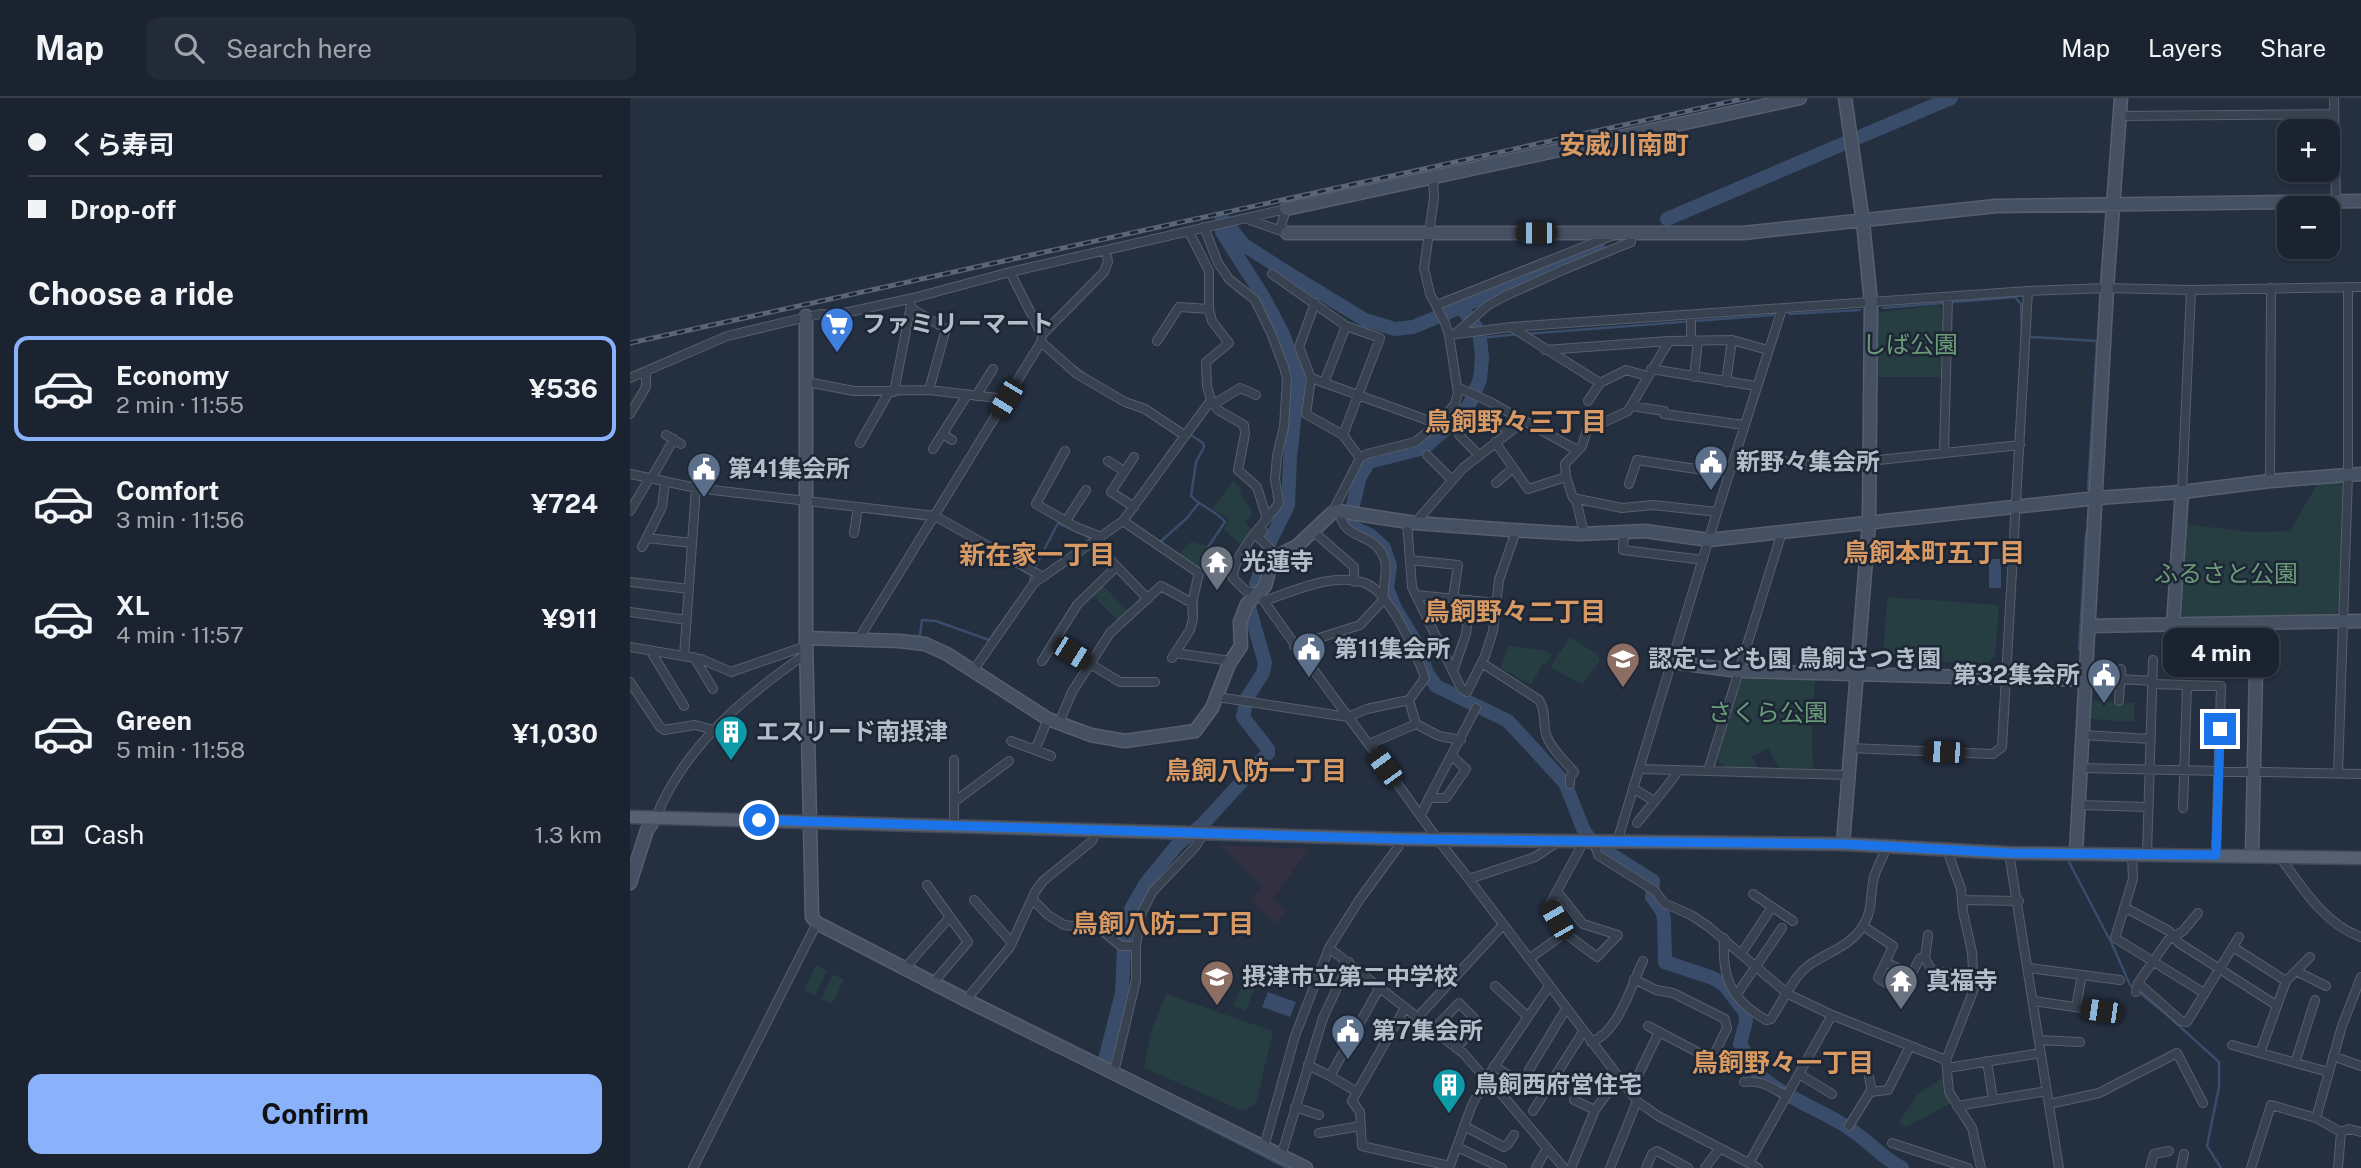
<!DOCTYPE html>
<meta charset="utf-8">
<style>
body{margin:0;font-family:"Public Sans","Noto Sans JP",sans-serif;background:#242b38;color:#f1f3f6;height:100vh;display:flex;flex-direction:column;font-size:26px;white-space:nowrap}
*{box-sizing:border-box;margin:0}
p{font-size:23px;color:#a0a4ab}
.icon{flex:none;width:38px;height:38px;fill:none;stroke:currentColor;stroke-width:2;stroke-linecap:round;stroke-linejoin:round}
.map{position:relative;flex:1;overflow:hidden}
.details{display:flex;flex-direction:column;background:#1b2330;width:630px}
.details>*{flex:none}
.top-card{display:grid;align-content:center;height:154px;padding:0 28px;background:#1b2330}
.tools{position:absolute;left:1647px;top:21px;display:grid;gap:14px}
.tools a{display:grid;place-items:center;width:63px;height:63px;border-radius:14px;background:#1b2330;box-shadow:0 2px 5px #0004,0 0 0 2px #39404c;font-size:35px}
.end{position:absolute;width:32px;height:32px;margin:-16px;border:9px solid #1a73e8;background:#fff;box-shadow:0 0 0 4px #fff}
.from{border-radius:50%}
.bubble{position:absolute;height:49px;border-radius:14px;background:#1b2330;box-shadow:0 2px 5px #0004,0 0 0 2px #39404c;font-size:23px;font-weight:700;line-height:49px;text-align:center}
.car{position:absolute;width:21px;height:42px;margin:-21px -10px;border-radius:9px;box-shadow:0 0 5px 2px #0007;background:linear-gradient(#222 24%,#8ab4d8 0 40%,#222 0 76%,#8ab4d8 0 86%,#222 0)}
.top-card b{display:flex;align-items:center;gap:24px;height:66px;font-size:26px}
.top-card b+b{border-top:2px solid #39404c}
.top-card i{width:18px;height:18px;background:#f1f3f6}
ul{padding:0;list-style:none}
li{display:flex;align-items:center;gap:21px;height:105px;margin:0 14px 10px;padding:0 14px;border:4px solid transparent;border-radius:14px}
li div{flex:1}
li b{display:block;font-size:26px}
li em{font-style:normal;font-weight:700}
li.selected{border-color:#8ab2fa}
li>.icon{width:63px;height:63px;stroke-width:1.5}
h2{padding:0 28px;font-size:32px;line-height:84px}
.pay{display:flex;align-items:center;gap:18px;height:77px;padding:0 28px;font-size:26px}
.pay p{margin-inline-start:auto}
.primary-button{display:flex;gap:14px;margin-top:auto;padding:14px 28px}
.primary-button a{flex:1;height:80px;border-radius:14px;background:#8ab2fa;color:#111;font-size:28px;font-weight:700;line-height:80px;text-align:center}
header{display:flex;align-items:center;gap:42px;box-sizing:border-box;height:98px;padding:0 35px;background:#1b2330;border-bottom:2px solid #39404c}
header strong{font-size:33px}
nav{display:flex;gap:38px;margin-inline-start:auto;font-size:24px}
.search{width:490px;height:63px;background:#242b38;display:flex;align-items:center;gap:18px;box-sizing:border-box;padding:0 24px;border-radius:14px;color:#a0a4ab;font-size:26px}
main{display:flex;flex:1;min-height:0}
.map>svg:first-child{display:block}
</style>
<header>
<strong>Map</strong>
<div class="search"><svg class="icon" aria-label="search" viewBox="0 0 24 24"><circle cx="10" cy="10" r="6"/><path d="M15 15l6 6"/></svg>Search here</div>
<nav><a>Map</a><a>Layers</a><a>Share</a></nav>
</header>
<main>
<section class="details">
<div class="top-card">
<b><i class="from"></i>くら寿司</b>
<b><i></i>Drop-off</b>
</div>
<h2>Choose a ride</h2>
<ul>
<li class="selected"><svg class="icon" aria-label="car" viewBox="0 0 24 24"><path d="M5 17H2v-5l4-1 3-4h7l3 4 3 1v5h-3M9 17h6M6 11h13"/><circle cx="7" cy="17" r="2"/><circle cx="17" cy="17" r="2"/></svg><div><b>Economy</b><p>2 min · 11:55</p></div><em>¥536</em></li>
<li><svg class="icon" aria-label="car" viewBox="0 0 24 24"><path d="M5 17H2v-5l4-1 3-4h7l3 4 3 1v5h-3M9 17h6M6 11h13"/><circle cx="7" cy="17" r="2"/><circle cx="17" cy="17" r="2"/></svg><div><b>Comfort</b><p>3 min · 11:56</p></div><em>¥724</em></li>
<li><svg class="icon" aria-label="car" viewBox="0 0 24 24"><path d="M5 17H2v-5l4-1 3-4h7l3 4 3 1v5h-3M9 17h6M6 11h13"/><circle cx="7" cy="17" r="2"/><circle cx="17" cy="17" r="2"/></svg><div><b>XL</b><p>4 min · 11:57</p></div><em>¥911</em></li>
<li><svg class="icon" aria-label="car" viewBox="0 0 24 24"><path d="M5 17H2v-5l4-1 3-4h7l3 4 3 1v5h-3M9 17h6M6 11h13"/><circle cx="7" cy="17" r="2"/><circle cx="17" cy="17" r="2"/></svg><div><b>Green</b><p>5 min · 11:58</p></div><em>¥1,030</em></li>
</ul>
<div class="pay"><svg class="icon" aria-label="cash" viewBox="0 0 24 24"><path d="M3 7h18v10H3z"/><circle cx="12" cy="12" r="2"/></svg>Cash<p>1.3 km</p></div>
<div class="primary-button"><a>Confirm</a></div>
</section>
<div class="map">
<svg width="1731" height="1070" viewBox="0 0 1731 1070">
<rect width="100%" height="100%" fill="#242f40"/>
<!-- medical -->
<path fill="#333141" d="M590,747L678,751L643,801L657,813L645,825L621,803L632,788Z"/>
<!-- green -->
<path fill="#263d41" d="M1308,207L1312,212L1311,279H1247L1248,214Z
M1707,382L1713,389L1709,505L1708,513L1702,518L1555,520L1550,516L1554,426L1621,434L1660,433L1688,384Z
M603,383L613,392L610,394L623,415L615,425L624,433L612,447L594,432L598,424L596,419L582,411Z
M561,444L577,448L571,474L548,457Z
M473,487L498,513L488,523L462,497Z
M1257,499L1369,507L1365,558L1356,567L1253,559Z
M940,539L967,556L970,563L952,587L920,569Z
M878,548L915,552L922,557L916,567L913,566L901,587L871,570Z
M1119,579L1185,582L1182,626L1183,671L1149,670L1138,650L1122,659L1128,670H1100L1088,664L1087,659L1111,582Z
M1462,602L1504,605V624L1461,621Z
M186,867L197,873L185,898L174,892Z
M203,876L214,882L202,906L191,901Z
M614,881L626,886L616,913L603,908Z
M536,896L643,933L626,1006L613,1013L514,970L521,933Z
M1314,979L1322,1005L1276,1029L1268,1025L1287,997Z"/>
<!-- water -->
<path fill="#394c69" d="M1359,461H1371V490H1359Z
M638,894L666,904L660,919L632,909Z"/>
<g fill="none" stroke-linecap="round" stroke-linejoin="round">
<!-- stream -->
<path stroke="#394c69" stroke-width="2.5" d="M393,208L406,234
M1253,210L1385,199L1391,206L1392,238
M1159,216L1230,212
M895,236L1143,217
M1401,239L1467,243L1458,391
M850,240L889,236
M444,268L458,278
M546,327L573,345L574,349L566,364L561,398C571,409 587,413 595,424L578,449L572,476
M237,414L300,422
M529,445L557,420L568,406
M355,451L401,477
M400,485L401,477L428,425L463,441
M567,517V500
M184,536L219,535
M275,538H290L292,522L306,523L359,542L382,510
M1449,552L1456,436
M1439,764L1482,846L1500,887L1536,916L1589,964V989L1577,1048L1591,1070
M468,974L657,1070"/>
<!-- river -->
<path stroke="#394c69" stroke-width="14" d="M592,120L614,147L656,174L735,222L765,231L783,229L810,218L968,149
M592,120V134L634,200L652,234L669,278L660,360L658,407L641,441L626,486
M1037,121L1321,0
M831,209L846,229L850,240L852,260L850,281L841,303L833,316L794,350L739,364L730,379L719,423L725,430L740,437L754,450L760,468L757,490L765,510L788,548L797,575L806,588L878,623L935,685L954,733L963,745L1023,783L1022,799L1032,813L1034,821L1035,864L1083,880L1094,887L1115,914L1116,923L1110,946C1116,955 1121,966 1127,974C1145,996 1195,1013 1220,1031C1239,1043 1252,1060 1272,1070
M475,961L492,895L495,827L502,809L516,785L548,746L572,727L638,655V651L613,619L617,600L633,575L635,565L619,509"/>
<!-- street casing -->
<g stroke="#565f6d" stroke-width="10">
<path id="street" d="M1704,0L1706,103
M1490,18L1704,16
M656,111L651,128L657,135
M620,122L657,135
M574,129L588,165L599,181L625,202L641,235L654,269L657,281L654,329L647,358L645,381L649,405C634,426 604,454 603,480L616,493L629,496C665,548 702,597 740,648C771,689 799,733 832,772L1007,1003L1028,1018L1128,1070
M642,176L716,228L750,240L713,337
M685,205L669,249L681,280L676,316L713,337L730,360
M807,207L981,138
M281,210L316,231L299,292
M881,229L970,285
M825,236L857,208L875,198L935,171L1001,144V135
M412,237L474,174L478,164L476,152
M819,237L881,229L1398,193L1477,190L1561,192L1731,189
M1061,242V217
M527,243L549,209L579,211
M411,244L447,276L495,304L515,311L554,337
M915,252L1039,243L1102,242L1138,252
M1021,271L1126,288
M1064,279L1068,243
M0,280L97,238L190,216L205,217L283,200L380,174L656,111
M681,280L808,326
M177,284L224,293L299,292L376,301
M1096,284L1102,242
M694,285L716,228
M827,289L860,304L947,352
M264,294L281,207
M346,298L363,271
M581,302L588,312L614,327L615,336L608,372L627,389L637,421
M958,303L970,285L996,272L1017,278
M584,306L610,290L626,297
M1001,308L1034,313V316L1114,327
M0,316L16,289V273
M851,317L880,333
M313,336L322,342
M36,337L51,346
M829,337L849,357
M865,344L898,391L936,379L935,366L952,348L957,332L998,313L1039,243
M230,345L259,294
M303,351L337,297
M435,353L406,406L446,429L471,439
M1314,355L1318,199
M797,357L822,382
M1105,357L1192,368L1390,347
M504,359L481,394L504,409
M478,363L494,373
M0,376L66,390L305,418L413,479
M936,379L943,400L992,410L1023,407L1087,414
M21,381L44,341
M1640,383L1641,190
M866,385L883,370
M999,386L1007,362L1099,376
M1552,394L1561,192
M946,401L954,436
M0,413L19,381
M702,415L730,360L737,356L785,344L808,326L825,306L828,295L819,237L815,225L800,196L794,170L804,100L803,80
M436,423L456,392
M493,423L569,475L562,505L563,521L560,532L542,560
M777,424L782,489L831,590L837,594L855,558L863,533L869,482L886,433
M785,425L833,370L894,323
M633,433L628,439L648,458
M994,433L993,452L1073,462
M684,434L724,469V484
M224,435L228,409
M17,440L62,445
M464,445L518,501
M12,449L32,409L35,384
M780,462L828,467L823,500
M0,484L59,491
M786,497L866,505
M0,514L57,522
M228,542L411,244L412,237L380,174
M424,544L490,584H525
M664,548L730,527L754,501C752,488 758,473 755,463C748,438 726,442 715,428C712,424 710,418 708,413
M0,549L71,561L101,574L176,548
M20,552L54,608
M545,555L601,563
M54,558L66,390
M64,559L83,591
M412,563L447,507L486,469
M852,565L909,602C916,612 913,625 916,636C920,650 935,663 944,674L940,680V686
M343,573L404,485L493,423L581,302L577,288L576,264L599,245L582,223L579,211V173L559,134
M823,573L836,536L840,502
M1490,581L1523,583
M0,584L30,629L34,632L65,627L84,632
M1523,586L1591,588L1586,757
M587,599L718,619L737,611L779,602L795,580C786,555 761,495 735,485C703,474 664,493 634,503
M779,602L786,626L809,638L831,642
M1489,603L1491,571
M429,625L442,594L480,535L531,488L562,505
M1453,637L1521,641
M381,643L421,658
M739,646L786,626
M1220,650L1363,656L1372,649L1398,193
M405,652L418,621
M324,662V728
M1451,670L1731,676
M1009,671L1218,677
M1078,673L1152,434
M1708,676L1718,377V190
M1003,690L1024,703
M799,700L846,610
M324,704L379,663
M1449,707L1519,709
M1553,710L1557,587
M791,717L799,700H816L836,671L822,658
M26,719C54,649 115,598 176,556
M1007,725C1021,707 1036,691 1049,672
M770,741L768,749L730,801L699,850L833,955L856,981
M964,743L968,757L1025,793L1034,805L1061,817L1079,829L1158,896L1202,917L1316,962L1319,994L1342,1030L1351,1070
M987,744L1087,414L1152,211
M1379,755L1429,1070
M1502,756L1503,781L1485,840L1574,895
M1517,756L1523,562
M1650,759C1672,789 1694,826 1731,839
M839,781L905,759L929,743
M297,787L338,844L303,885
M927,793L953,826L988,837L967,859L935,835L919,808L954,743
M1123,796L1163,823
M402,801L418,817L434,827L470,831L491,848H506
M344,802L382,845
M1332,802L1389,803
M1494,809L1539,833L1549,845L1646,907
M1233,828L1263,848L1248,880L1264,890
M1298,837L1295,860L1302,873L1343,879
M1094,840C1092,881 1100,901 1136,922L1141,921C1151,906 1164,878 1178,868C1197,854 1222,848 1234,826C1243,812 1240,795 1244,779C1247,769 1253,759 1257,749
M1603,849L1656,883
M1111,856L1142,809
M899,861L935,835
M1256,864L1282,878
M275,870L320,819
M1399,870L1490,882
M1666,873L1696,888
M1004,881L1026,892L1043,895L1095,921L1097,930L1084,957L1071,956L1018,928
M1508,885L1551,923L1557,924L1609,839
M865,888L898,919
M750,889L700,978L727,994L775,910
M1272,894L1290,860H1295
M1506,894L1508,885L1538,842L1553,833L1568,815
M1107,896L1152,830
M336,902L380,849L405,794L413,783L462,743L467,732
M1404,903L1471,913
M1446,909L1452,877
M787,920L873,827
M803,932L829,905L849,925L826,950
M1409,942L1450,944
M961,944C989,934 1001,888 1013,863
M1602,947L1698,974
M1630,955L1656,883L1680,859
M1703,958L1731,968
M1316,962L1344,891L1342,854L1333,814L1331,791L1317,752
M1357,963L1363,1002
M1665,965L1685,902
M678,967L700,978
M864,968L893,986
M1317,970L1411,955
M899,972L936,911
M484,974L506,882V848L511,816L523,793L566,748L574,734
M1169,976L1202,996
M857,979L934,1070
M1239,979L1242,994
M1114,984C1131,981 1144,991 1157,998
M727,994L722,1003L730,1014L732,1048L820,1068
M1000,994L1029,934
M944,1002L965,1012
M1419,1006L1469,995L1547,955L1573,1005
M1327,1008L1417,993
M665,1009L689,1017
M903,1013L953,934
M1686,1020L1712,928L1731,879
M834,1028L874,1049L878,1046L884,1037
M1219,1028L1240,994L1258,992L1280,948
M1711,1034L1719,1031L1731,1034
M689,1035L731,1028
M1262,1045L1338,1070
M634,1049L665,938L699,850
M827,1049L872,1070
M651,1058L693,920L719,864
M1119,1065L1202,917
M63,1070L187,825
M819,1070L842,1007L856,981L919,888
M906,1070L917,1050
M941,1070L965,1012L988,980
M980,1070L1007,1003
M1016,1070L1022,1056L1027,1053L1058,1070
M1075,1070L1090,1050
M1520,1070L1524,1056L1539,1053
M1551,1070L1554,1056
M1621,1070L1641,1007L1686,1020L1711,1034L1708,1070"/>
</g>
<!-- secondary casing -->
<g stroke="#565f6d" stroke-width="15">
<path id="secondary" d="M656,111L1170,0
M657,135H1113L1366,108L1731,103
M176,218V540L182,819L187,825L336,902L676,1070
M1543,527L1552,394
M1458,528L1731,523
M176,540L269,543L295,546L317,556L418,621L461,637L495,643L565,633L582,610L599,566L611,548L610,524L617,506L635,488L641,466L648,458L667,448L702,415L708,413L785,425L881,432L950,436L1015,433L1079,442L1467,400L1552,394L1640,383L1731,376
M1041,564L1109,573L1455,582
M1213,746L1239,425L1241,205L1233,124L1215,0
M1446,755L1477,190L1491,0
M1622,758L1627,525
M0,785L17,732L26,719"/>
</g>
<!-- primary casing -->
<g stroke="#424a59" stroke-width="15">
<path id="primary" d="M0,719L770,741L1213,746L1379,755L1731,760"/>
</g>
<!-- street -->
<use href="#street" stroke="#384150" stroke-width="8"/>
<!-- secondary -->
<use href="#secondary" stroke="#465063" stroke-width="12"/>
<!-- primary -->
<use href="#primary" stroke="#566070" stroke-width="12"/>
<!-- rail casing -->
<g stroke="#5a6577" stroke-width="5">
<path id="rail" d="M0,245L1117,0"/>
</g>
<!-- rail -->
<use href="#rail" stroke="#1d2635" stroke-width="2.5" stroke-dasharray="8" stroke-linecap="butt"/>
</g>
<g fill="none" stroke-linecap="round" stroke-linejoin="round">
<!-- route -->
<path stroke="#1a73e8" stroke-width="9" d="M129,722L770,741L1213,746L1379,755L1586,757L1590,631"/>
</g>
<!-- icons -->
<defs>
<g id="supermarket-pin" transform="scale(1.75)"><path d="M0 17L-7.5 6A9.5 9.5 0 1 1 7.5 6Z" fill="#3f7fe0" stroke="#1d2635"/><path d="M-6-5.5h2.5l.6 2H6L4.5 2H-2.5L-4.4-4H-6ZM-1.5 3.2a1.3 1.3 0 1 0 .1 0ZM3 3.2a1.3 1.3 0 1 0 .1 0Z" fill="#fff"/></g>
<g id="civic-pin" transform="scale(1.75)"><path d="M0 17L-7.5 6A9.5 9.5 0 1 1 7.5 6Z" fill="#5c6f8a" stroke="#1d2635"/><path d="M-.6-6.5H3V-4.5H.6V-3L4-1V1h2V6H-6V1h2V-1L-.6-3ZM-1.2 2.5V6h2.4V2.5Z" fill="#fff"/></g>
<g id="temple-pin" transform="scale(1.75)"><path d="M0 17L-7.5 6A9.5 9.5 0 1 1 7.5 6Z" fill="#6b7280" stroke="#1d2635"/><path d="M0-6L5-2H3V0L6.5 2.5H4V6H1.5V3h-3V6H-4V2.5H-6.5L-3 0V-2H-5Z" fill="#fff"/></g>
<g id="school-pin" transform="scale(1.75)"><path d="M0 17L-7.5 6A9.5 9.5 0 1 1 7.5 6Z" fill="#8d6e63" stroke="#1d2635"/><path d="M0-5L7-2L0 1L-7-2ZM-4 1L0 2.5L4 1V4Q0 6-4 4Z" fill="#fff"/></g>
<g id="building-pin" transform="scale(1.75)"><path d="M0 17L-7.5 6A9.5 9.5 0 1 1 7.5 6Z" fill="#0f9aa8" stroke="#1d2635"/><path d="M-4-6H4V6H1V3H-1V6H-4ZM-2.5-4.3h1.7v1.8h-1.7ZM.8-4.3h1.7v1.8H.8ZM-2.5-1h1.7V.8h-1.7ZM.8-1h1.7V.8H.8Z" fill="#fff"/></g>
</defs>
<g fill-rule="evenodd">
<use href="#supermarket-pin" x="207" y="226"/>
<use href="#civic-pin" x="1081" y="364"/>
<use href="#civic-pin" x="74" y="371"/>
<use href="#temple-pin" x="587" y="464"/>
<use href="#civic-pin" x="679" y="551"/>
<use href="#school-pin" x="993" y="561"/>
<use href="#civic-pin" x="1474" y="577"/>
<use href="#building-pin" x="101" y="634"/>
<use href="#school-pin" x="587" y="879"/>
<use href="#temple-pin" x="1271" y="883"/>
<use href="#civic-pin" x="718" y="933"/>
<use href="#building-pin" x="819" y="987"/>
</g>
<g text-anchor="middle" stroke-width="5" stroke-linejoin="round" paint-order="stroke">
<!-- poi labels -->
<g font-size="24" font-weight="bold" fill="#b5bcca" stroke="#1d2635" text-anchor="start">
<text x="232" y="234">ファミリーマート</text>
<text x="1106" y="372">新野々集会所</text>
<text x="98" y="379">第41集会所</text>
<text x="612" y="472">光蓮寺</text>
<text x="704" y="559">第11集会所</text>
<text x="1018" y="569">認定こども園 鳥飼さつき園</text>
<text x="1450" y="585" text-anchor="end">第32集会所</text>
<text x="126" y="642">エスリード南摂津</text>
<text x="612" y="887">摂津市立第二中学校</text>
<text x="1296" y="891">真福寺</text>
<text x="742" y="941">第7集会所</text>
<text x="844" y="995">鳥飼西府営住宅</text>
</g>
<!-- park labels -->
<g font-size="24" fill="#6b9c78" stroke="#1d2635">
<text x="1280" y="255">しば公園</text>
<text x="1596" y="484">ふるさと公園</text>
<text x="1138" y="623">さくら公園</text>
</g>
<!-- neighbourhood labels -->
<g font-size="26" font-weight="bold" fill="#d89962" stroke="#1d2635">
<text x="994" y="56">安威川南町</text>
<text x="886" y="333">鳥飼野々三丁目</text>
<text x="1304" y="464">鳥飼本町五丁目</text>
<text x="407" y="466">新在家一丁目</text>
<text x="885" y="523">鳥飼野々二丁目</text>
<text x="626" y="682">鳥飼八防一丁目</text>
<text x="533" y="835">鳥飼八防二丁目</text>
<text x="1153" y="974">鳥飼野々一丁目</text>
</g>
</g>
</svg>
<div class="tools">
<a>+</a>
<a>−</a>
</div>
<i class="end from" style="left:129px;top:722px"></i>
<i class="end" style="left:1590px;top:631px"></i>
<div class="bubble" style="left:1533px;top:530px;width:116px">4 min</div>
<i class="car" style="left:906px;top:135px;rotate:270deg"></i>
<i class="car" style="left:376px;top:301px;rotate:211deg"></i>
<i class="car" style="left:442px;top:555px;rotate:122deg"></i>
<i class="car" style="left:1314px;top:654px;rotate:272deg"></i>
<i class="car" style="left:755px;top:669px;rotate:324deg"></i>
<i class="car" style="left:927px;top:822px;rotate:330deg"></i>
<i class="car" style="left:1471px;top:913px;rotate:278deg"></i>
</div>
</main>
